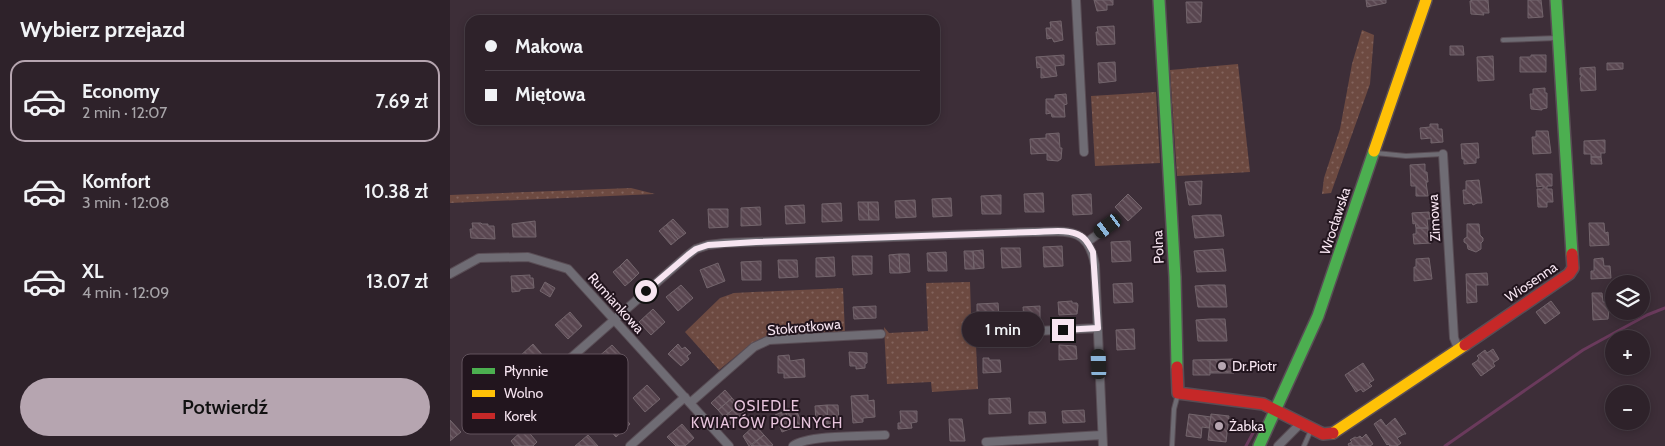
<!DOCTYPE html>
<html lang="pl">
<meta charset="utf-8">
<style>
body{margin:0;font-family:Cabin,sans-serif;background:#3a2f36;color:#f1f3f6;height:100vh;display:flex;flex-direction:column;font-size:19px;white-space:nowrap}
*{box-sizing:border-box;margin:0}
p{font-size:16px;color:#a7a4a8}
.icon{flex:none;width:28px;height:28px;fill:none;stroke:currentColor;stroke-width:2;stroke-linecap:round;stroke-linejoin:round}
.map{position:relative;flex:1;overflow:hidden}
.panel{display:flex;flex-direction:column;background:#2e222a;width:450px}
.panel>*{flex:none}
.top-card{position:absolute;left:15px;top:15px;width:475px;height:110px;border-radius:15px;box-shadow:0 2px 8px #0003,0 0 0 1px #493f47;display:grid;align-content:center;height:110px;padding:0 20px;background:#2e222a}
.buttons{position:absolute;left:1155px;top:275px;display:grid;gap:10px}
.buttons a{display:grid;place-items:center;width:45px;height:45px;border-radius:50%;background:#2e222a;box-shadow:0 2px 8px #0003,0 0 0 1px #493f47;font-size:25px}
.end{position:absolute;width:22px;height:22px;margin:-11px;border:6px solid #f7e5f1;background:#111;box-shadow:0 0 0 2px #111}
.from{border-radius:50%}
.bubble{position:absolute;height:35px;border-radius:18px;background:#2e222a;box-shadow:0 2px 8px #0003,0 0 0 1px #493f47;font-size:16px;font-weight:600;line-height:35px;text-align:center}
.car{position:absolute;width:15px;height:30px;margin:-15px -8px;border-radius:6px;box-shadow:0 0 4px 1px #0007;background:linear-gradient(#222 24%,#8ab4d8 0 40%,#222 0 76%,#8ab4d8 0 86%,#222 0)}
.top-card b{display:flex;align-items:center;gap:18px;height:48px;font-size:19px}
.top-card b+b{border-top:1px solid #493f47}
.top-card i{width:12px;height:12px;background:#f1f3f6}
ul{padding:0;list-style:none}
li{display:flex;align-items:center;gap:15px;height:82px;margin:0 10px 8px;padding:0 10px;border:2px solid transparent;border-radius:15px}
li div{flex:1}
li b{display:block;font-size:19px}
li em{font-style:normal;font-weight:600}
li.on{border-color:#b6a5b0}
li>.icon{width:45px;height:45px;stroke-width:1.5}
h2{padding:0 20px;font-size:22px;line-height:60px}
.button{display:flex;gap:10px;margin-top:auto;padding:10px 20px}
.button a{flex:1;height:58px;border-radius:30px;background:#b6a5b0;color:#111;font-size:20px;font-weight:600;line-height:58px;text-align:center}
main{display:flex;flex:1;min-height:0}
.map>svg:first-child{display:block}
</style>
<main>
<section class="panel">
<h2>Wybierz przejazd</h2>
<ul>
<li class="on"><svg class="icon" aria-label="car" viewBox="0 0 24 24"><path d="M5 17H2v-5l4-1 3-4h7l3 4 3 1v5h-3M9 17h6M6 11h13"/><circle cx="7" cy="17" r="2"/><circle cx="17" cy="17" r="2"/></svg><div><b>Economy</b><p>2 min · 12:07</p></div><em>7.69 zł</em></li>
<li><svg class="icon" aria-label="car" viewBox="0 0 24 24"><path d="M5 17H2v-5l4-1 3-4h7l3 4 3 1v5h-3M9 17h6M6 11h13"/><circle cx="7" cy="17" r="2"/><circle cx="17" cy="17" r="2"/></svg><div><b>Komfort</b><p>3 min · 12:08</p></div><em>10.38 zł</em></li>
<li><svg class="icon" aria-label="car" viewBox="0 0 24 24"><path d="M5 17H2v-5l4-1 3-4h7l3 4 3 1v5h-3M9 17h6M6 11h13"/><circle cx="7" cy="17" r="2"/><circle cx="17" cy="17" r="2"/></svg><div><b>XL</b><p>4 min · 12:09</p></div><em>13.07 zł</em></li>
</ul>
<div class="button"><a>Potwierdź</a></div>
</section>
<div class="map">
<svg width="1215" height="446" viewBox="0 0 1215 446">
<defs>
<pattern id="green-dots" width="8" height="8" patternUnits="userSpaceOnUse" patternTransform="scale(1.25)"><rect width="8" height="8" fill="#6d4a41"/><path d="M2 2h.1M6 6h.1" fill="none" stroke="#83645d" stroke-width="1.8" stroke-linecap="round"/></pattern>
<pattern id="building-back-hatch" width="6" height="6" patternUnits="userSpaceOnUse" patternTransform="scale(1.25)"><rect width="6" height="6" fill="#594650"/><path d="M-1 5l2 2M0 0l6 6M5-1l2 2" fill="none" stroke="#72616a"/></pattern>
</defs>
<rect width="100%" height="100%" fill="#3d2e38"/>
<!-- green -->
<path fill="url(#green-dots)" d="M912,30L924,35L920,84L881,193L872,194L874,178L890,129L902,64Z
M788,64L800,172L727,176L720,70Z
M706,92L710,163L645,166L641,96Z
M181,188L205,194L0,203V195Z
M520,282L522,346L526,345L528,389L482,392L481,382L437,384L434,327L439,333L478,331L476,283Z
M393,288L395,333L318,336L302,343L269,370L235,332L270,298L284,293Z"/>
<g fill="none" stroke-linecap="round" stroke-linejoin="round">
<!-- stream -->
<path stroke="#6a3a5c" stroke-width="3" d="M796,446L803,433
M995,446L1133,350L1197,315L1215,308"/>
</g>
<!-- building -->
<path fill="url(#building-back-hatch)" stroke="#73656c" d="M644,0H663V5H657V10L647,11Z
M916,0H936V3L917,7Z
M1023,0H1038L1039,13H1033L1034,15L1021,14L1020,1Z
M1078,0H1091L1093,17L1078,18Z
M736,2H752L751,22L737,23Z
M611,21L613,40L604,42L602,38L597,39L596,28H601L600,22Z
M664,26L665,44L647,45L646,32H648L647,27Z
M1000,46H1013L1014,55H1000Z
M614,55V65L605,66L607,76L591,78V67L587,68L586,57Z
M1081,55H1096V72H1070V57H1081Z
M1043,56L1044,80L1028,81L1027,57Z
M665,62L666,81L649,83L648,63Z
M1157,63H1173V69L1157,70Z
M1145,67L1146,90L1131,91L1130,78L1132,75H1130V68Z
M1095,88V93H1097V108L1092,109V110L1081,109L1080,94H1083V89Z
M616,94L617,104L614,105L615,117H602L601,113L596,114V99H605V95Z
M980,124H988V129H992L993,142L981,143V138L971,139L970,128L980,127Z
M1086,131H1098L1101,153L1083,154L1082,137H1086Z
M609,133L610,148H612L611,159L608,161L597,160V153L581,154L580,139L596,138V134Z
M1155,140V153H1151V157H1141V154H1134V141Z
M1028,143L1029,158H1026V163L1014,164V159H1012L1011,144Z
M1141,157H1151L1152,164H1141Z
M975,164V172H977L978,182H976L978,196H966V186H961L960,165Z
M1086,174H1102V186H1097V189H1102L1103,202H1097V207H1088L1087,189H1093V186L1087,187Z
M1029,180L1032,203H1027L1023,205L1022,203L1014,204L1013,190H1016V181Z
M752,181L751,204L739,205L735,182Z
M593,193L594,212H575L574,194Z
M641,194L642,214L623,215L622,195Z
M678,194L692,208L678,221L665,207Z
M551,195V214H532L531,196Z
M501,198L502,216L483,217L482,199Z
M465,200L466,217L446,218L445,201Z
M408,202H418L419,220H409Z
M418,202H428L429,220H419Z
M391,203L392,221L372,222V204Z
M354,205L355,223L336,224L335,206Z
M310,207L311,225L291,226V208Z
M258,209H278V227L259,228Z
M979,212L980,219H977L978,228H966L965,223L963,224L962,213Z
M757,215H771L774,236L745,238L742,216Z
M223,219L236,233L228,239L216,225Z
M85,221L86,237H63L62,224Z
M22,223H31L32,224H38V226H44L45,239L21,238L20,229H23Z
M1139,223H1154L1155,233L1158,232L1159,245L1140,246Z
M1017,224H1029L1030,235L1033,238V241L1031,243V249L1026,252L1018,249L1017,244L1014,242V239L1017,237Z
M216,225L228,239L221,245L209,231Z
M966,228H978V237H980L981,243L964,244L963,234H966Z
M680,241L681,261L662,262L661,242Z
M612,246L613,266L594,267L593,247Z
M551,248H570L571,267L552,268Z
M773,249L776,271L747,272L744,251Z
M533,250L534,268L524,269L523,251Z
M514,251H523L524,269H515Z
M496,252L497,271H478L477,253Z
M449,254H459L460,272L450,273Z
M449,254L450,273H440L439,255Z
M402,256H422V274L403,275Z
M384,257L385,276L366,277V258Z
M979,258L982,279L964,281V267H966V259Z
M1153,258L1154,266H1160L1161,278L1141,279V271H1144V259Z
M177,259L189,273L182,280L170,266Z
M328,260H347L348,277L329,278Z
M311,261V280H292L291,262Z
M268,263L275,281L257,288L250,270Z
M170,266L182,280L175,286L163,272Z
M1037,273L1038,285H1026L1027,302L1017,303L1016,274Z
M80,275V278H83L84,288L70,289V291L62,292L61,276Z
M95,282L105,288L100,297L90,291Z
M682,283L683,302L664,303L663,284Z
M231,285L243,298L228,311L216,297Z
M759,285H775L777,307H748L745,286Z
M1142,293H1152L1153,302H1157L1159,309L1158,319L1143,320Z
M622,301V303H627L628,305L627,314L609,315L608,302Z
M1101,301L1110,313L1095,324L1086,312Z
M548,303L549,317L537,318V321H527V304Z
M426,306V318L404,319L403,307Z
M590,306V318H574L573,307Z
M203,309L215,322L201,335L189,322Z
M120,312L132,326L118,339L105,325Z
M760,319H775L777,341H748L746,320Z
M684,329L685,349L667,350L666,330Z
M83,344L95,358L81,371L69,357Z
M228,344L232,349L235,347L241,353L237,356L239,359L231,366L218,354Z
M162,345L174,358L159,371L147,358Z
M609,345L626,346L627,359L609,360Z
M1043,349L1049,359L1043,363L1045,366L1031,376L1022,364L1027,361L1029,358L1027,356L1035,350L1037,353Z
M399,352L417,353V363L415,364V368L406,369V366H400Z
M339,355L340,361L354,359L355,377L334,378V373H328V356Z
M533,358H539V360H550L551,372L533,373Z
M783,359L784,371L760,372V375H743V360Z
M760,360H784V373H760Z
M913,363L924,380L919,383L922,386L913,392L911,389L906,392L895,375Z
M197,385L210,399L195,412L183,398Z
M275,390L282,398L268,410L261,403Z
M418,395V401L424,400L425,417L413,418V422L403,423L401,396Z
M282,398L288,405L274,417L268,410Z
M560,398L561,413L539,414V399Z
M288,405L295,412L281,425L274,417Z
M377,405L378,424H372V422H366L365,406Z
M377,405H388L389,421L378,424Z
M345,407L352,424L342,428L335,411Z
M634,410L635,422L613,423L612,411Z
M168,411L180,424L166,437L154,424Z
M335,411L342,428L332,432L325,415Z
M450,411H467V422L461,423L462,428L448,429V423H451Z
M579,412H595L596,423L579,424Z
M739,414L761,417L759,428L752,427L751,438L736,436Z
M761,414L779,416L776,442L758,440Z
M945,418L956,434H954L947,438L951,443L947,446H940L938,444L937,445L924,424L931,419L936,426Z
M499,419H512L515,441H500Z
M0,420L11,432L0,441Z
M232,424L244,438L235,446H226L217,437Z
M305,425L314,435L299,446L293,436Z
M75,428L87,442L83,446H65L61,441Z
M916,434L923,444L920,446H899L898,444L902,442L900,440L905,437L907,438L910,436L912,438Z
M138,435L148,446H125Z
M314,435L323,445L321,446H301Z"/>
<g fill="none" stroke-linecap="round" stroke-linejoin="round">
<!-- lane casing -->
<g stroke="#594d55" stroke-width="6">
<path id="lane" d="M1053,40L1107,38
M926,153L956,156L993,154
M722,446L724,409L728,394
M854,446L861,430"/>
</g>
<!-- street casing -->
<g stroke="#594d55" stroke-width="10">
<path id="street" d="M626,0L634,152
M993,154L1004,338L1008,348
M637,242L658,227
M0,274L29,258L78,257L118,269L279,446
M526,334L648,328
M240,403L304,347L319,340L431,334
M65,407L238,255L246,249L258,245L275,243L583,232C615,232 638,225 645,265L653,446
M536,442L652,435
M180,446L235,397
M343,446C357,435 415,436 435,435
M828,446L851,423"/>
</g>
<!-- fast casing -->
<g stroke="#594d55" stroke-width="14">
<path id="fast" d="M709,0L725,277L727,367
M1106,0L1122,254
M809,446L868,316L924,151"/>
</g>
<!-- slow casing -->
<g stroke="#594d55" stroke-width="14">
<path id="slow" d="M924,151L976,0
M883,433L1015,345"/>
</g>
<!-- jam casing -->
<g stroke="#594d55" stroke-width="14">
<path id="jam" d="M1015,345L1119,274L1123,268L1122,254
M727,367L728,393L813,404L873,434L883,433"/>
</g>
<!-- lane -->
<use href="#lane" stroke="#6f6c74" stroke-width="4"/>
<!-- street -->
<use href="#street" stroke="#6f6c74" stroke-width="8"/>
<!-- fast -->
<use href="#fast" stroke="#4caf50" stroke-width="11"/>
<!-- slow -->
<use href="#slow" stroke="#ffc107" stroke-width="11"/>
<!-- jam -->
<use href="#jam" stroke="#c62828" stroke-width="11"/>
</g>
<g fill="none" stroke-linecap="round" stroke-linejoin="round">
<!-- route -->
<path stroke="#f7e5f1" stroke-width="6" d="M196,291L238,255L246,249L258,245L306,242L583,232C597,232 619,228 631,236C637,239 640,247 643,252L648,328L613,330"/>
</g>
<!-- markers -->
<g fill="#b6a5b0" stroke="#22151e" stroke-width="2">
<circle cx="772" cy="366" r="5"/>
<circle cx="769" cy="426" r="5"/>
</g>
<g text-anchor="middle" stroke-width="4" stroke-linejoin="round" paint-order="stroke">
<!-- street labels -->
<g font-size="14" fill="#f7e5f1" stroke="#22151e">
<text transform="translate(984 218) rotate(-93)" y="5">Zimowa</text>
<text transform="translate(885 221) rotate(-72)" y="5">Wrocławska</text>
<text transform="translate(708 247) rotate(-93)" y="5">Polna</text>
<text transform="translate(1081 282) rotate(-34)" y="5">Wiosenna</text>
<text transform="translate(166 303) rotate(48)" y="5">Rumiankowa</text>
<text transform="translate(354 327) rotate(-5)" y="5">Stokrotkowa</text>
</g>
<!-- poi labels -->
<g font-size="14" fill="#f7e5f1" stroke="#22151e" text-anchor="start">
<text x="782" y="371">Dr.Piotr</text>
<text x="779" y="431">Żabka</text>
</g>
<!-- neighbourhood labels -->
<g font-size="15" letter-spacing="1" fill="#e7c4dc" stroke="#22151e">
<text x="317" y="411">OSIEDLE<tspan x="317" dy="17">KWIATÓW POLNYCH</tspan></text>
</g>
</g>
<!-- legend -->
<rect x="12" y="354" width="166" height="80" rx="8" fill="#22151e" stroke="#62535d" stroke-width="1"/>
<rect x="22" y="368" width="23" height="6" fill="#4caf50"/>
<rect x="22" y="390" width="23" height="7" fill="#ffc107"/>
<rect x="22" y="413" width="23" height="6" fill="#c62828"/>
<g font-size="14" fill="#f7e5f1">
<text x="54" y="376">Płynnie</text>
<text x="54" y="398">Wolno</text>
<text x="54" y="421">Korek</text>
</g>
</svg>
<div class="buttons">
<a><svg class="icon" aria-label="layers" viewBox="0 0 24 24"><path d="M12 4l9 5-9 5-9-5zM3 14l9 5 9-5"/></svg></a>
<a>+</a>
<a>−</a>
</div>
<i class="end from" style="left:196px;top:291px"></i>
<i class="end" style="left:613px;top:330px"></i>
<div class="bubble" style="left:512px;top:312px;width:82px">1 min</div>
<i class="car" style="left:658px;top:226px;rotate:234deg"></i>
<i class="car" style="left:649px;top:364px;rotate:358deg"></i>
<div class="top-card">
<b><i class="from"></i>Makowa</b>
<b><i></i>Miętowa</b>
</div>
</div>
</main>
